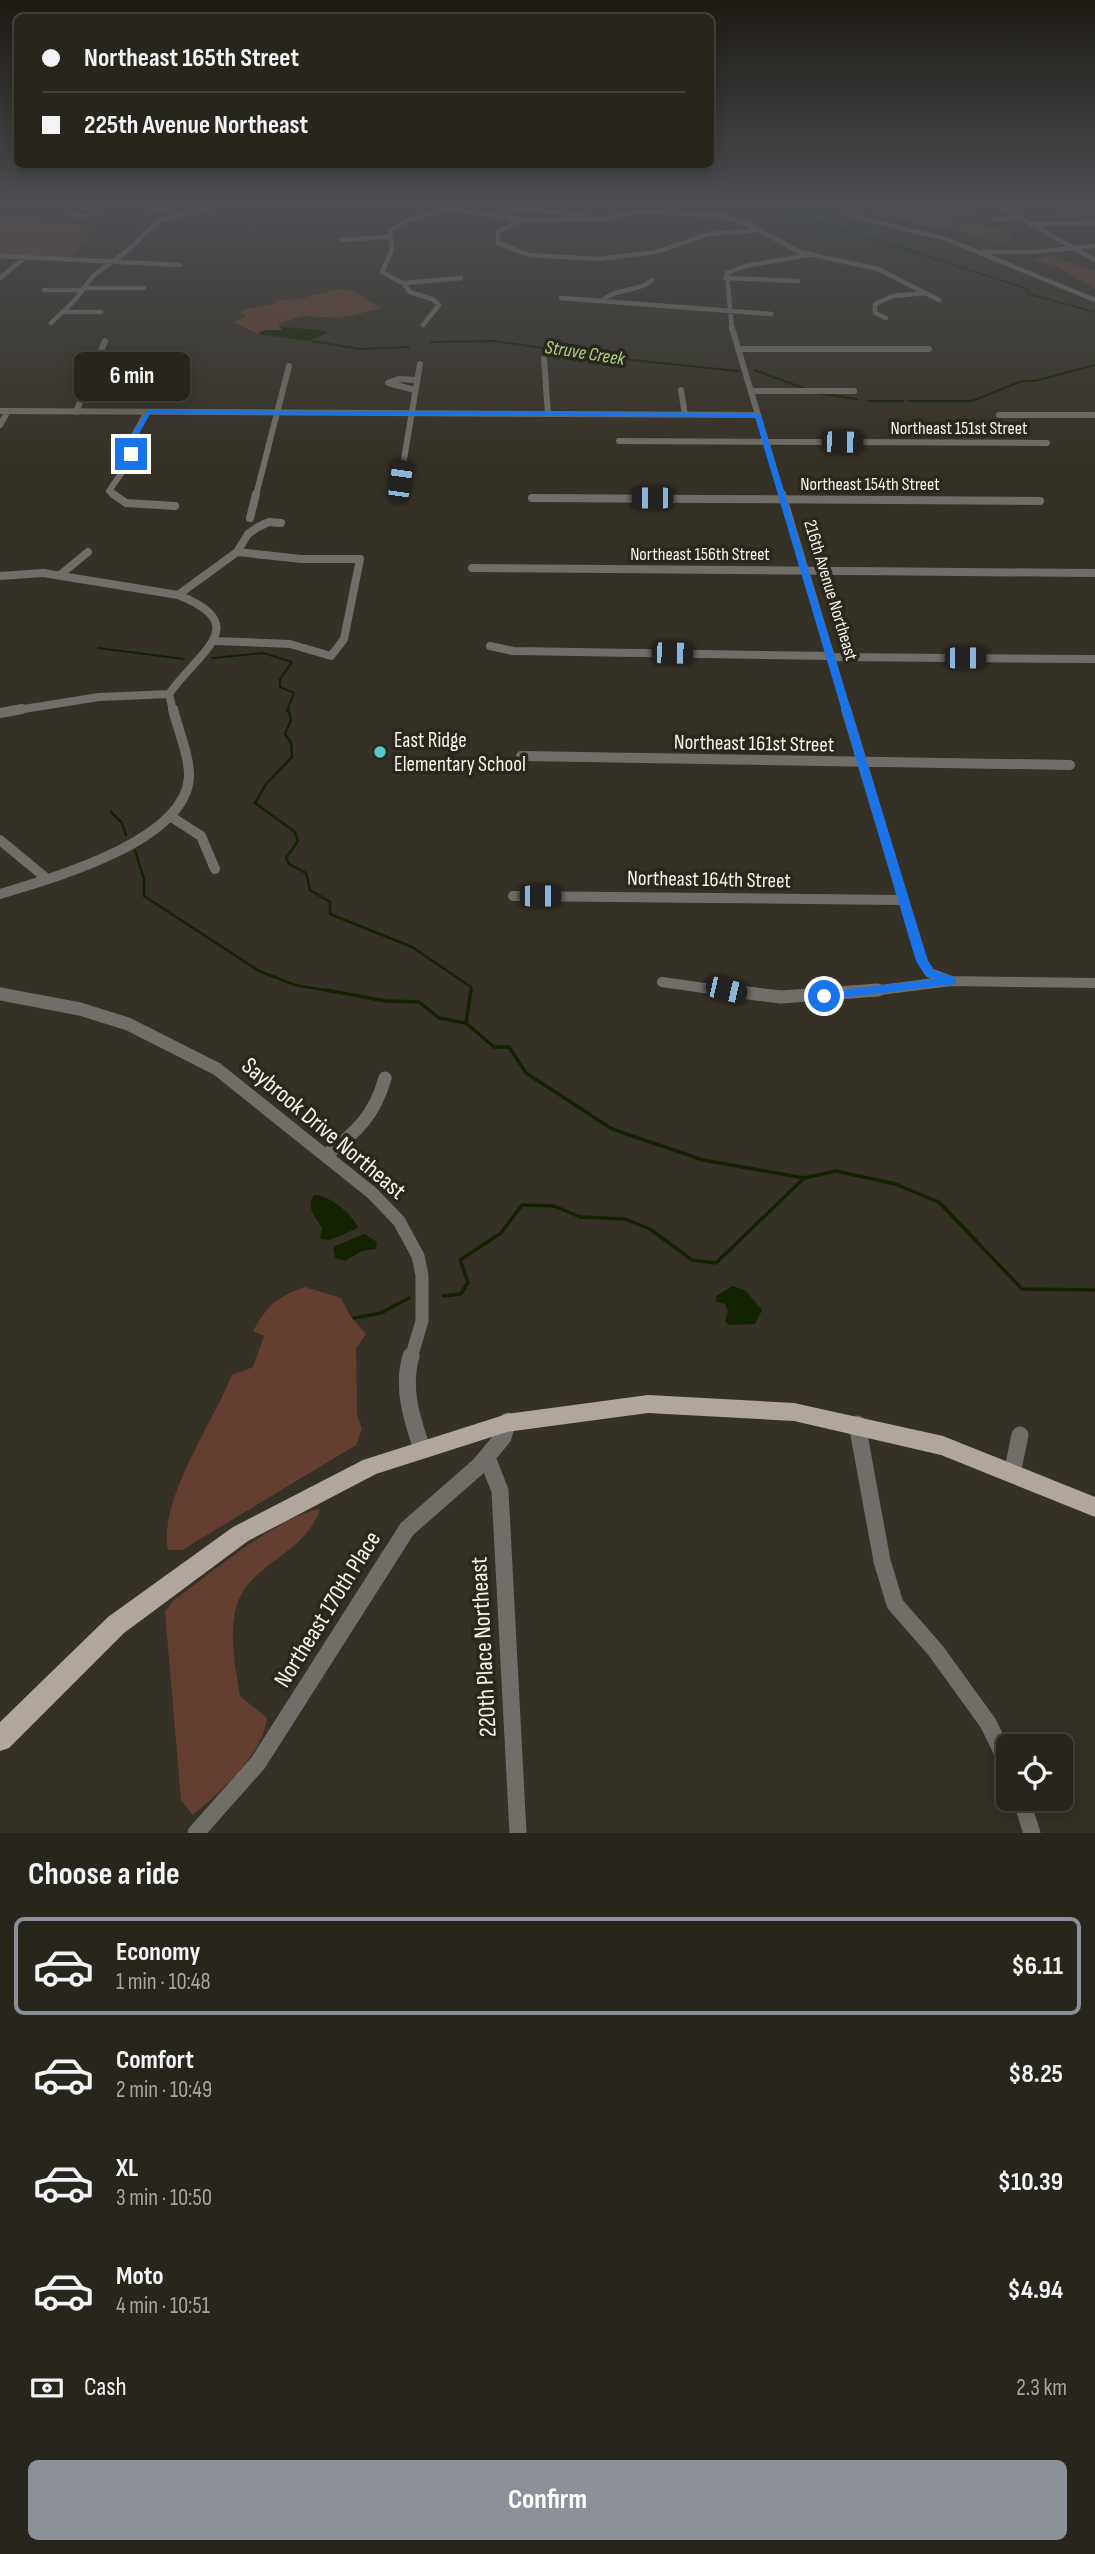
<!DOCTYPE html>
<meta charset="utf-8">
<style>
body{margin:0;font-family:"Sofia Sans Condensed",sans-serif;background:#343129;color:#f1f3f6;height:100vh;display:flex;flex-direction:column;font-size:26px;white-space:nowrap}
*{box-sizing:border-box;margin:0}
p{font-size:23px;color:#a5a5a3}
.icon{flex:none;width:38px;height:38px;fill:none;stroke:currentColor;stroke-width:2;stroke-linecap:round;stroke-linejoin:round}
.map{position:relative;height:1833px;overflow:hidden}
.sheet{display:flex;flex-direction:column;background:#28251c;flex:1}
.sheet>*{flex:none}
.guide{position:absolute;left:14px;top:14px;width:700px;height:154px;border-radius:10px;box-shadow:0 4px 18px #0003,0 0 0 2px #44423b;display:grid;align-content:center;height:154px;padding:0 28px;background:#28251c}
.fabs{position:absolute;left:996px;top:1734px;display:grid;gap:14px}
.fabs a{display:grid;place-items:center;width:77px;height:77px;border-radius:10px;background:#28251c;box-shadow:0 4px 18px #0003,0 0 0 2px #44423b;font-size:35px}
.end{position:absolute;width:32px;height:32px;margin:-16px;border:9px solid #1a73e8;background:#fff;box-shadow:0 0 0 4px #fff}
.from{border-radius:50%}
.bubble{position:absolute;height:49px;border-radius:10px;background:#28251c;box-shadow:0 4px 18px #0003,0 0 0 2px #44423b;font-size:23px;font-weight:700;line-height:49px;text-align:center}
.car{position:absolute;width:21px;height:42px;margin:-21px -10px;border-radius:9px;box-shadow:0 0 5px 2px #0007;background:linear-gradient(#222 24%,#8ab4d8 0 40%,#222 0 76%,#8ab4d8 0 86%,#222 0)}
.guide b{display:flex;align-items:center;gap:24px;height:66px;font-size:26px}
.guide b+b{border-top:2px solid #44423b}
.guide i{width:18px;height:18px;background:#f1f3f6}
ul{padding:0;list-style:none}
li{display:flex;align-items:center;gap:21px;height:98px;margin:0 14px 10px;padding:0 14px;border:4px solid transparent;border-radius:10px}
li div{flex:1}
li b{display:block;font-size:26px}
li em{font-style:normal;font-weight:700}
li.active{border-color:#8c9099}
li>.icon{width:63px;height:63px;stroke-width:1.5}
h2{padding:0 28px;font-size:32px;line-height:84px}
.pay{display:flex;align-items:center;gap:18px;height:77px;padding:0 28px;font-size:26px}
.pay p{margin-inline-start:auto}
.cta{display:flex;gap:14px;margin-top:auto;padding:14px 28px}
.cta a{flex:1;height:80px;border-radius:10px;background:#8c9099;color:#fff;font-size:28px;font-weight:700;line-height:80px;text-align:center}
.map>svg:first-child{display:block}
</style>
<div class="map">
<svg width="1095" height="1833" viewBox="0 0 1095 1833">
<rect width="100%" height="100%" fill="#363126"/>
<!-- green -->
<path fill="#643e2e" d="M872,202H959L989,212L935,213L948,219L1009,231L1011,243C994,243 983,238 968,234C937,225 906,222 875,212Z
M1037,202H1095V215L1058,216Z
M0,214L96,228L67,259L0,256Z
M1049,256L1095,271V289L1056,266L1032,261Z
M338,289L351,290L382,308L342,318L302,316L278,324L282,330L261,331L258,334L232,322L246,317L241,312L242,310L276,304V300L299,299Z
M305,1287L341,1298L349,1314L366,1334L356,1348L357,1415L362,1429L356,1445L182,1550H168C158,1501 213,1422 232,1375L253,1367L264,1336L253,1331C269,1304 275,1298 305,1287Z
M320,1509C305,1551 267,1557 244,1590C225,1617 235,1666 240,1696L267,1718C263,1755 220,1792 193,1815L181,1800L165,1612L173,1601C209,1575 278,1516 320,1509Z"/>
<!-- water -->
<path fill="#132300" d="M281,327L323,330L328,333L307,341L258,334L265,330H281Z
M314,1195C329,1195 353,1214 358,1228L330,1240L320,1239L322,1228C315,1217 306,1208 314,1195Z
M364,1234L377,1242L376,1249L362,1251L345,1261L335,1258L333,1250L335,1246Z
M733,1286L746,1291L762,1310L755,1324L730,1325L725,1322L728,1311L725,1304L716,1302V1296Z"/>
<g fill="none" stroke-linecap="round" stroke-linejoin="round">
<!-- stream-far2 -->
<path stroke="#132300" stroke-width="2" d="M738,202L783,210L1028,289V294L1095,312
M312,341L360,349L409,347
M431,342L494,341L613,358L738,371
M754,370L803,388
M816,393L857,399
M868,401H903
M909,401H972L1022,381H1035L1095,365
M98,648L184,659
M212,658L263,653L292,662L280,679V687L294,693L287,711"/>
<!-- stream-far1 -->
<path stroke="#132300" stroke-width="2.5" d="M288,709L291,720L285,734L291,743L292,757L266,784L255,803L295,832L298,841L286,858L289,864L306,873L310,890L330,902V914L412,947L471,987V992
M111,812L122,823L126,835
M135,851L144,879V896L259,971L295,985L335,992"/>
<!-- stream -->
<path stroke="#132300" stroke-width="3.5" d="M326,990L386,1001L419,1002L439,1018L465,1023
M471,990L466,1023L494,1047H509L526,1073L612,1129L703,1160L804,1178L836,1171L895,1184L939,1202L1022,1289L1095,1290
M443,1296L461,1294L468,1282L460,1260L501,1233L522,1205L554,1206L580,1217L625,1219L650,1229L692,1260L716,1263L803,1179
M354,1318L381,1313L409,1298"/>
<!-- minor-far5 -->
<path stroke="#716d68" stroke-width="4.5" d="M410,202L523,220L606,219L638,211L724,216L745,223L800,252L878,269L939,300
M840,202L853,216L946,239L1095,300
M992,202L1095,260
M10,203L68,205
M136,205L178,212
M503,207L584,215
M70,215L88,216L96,211L68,205L71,202
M993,219L1021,218
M519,220L498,232V243L529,255L598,259L656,252L708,234L760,230
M1030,224L1095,223
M341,240L390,237
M983,252H1032L1095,246
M0,256L180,265
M0,278L27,256
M725,278L798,281
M403,283L461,278
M83,288H144
M44,290H81
M561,298L771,314
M602,301C616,287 637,293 652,280
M62,312H101
M886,318L875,313V304L893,296L925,293
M51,323L75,300L94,275L128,250L160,220L234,202
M423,325L439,305L432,299L410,292L403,283L382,272L392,250L390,231L405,221L445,209
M732,330L727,273L745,266L809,255"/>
<!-- minor-far4 -->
<path stroke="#716d68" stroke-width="6" d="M732,328L782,495
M738,349H929
M544,359L548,414
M415,390L388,383L399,379L416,380
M681,390L685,415
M751,391H854
M0,411L758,415
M76,412L105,341
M999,415H1095
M0,425L8,411
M619,441L1047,443
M115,495L109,491L127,465L132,439L147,412
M256,495L289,366
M398,495L420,364"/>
<!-- minor-far3 -->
<path stroke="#716d68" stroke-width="8" d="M113,494L126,503L175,506
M782,494L847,711
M398,498L399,494
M532,498L1040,501
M250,518L256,494
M472,568L1095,573
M60,575L88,552
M0,576L43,573L178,595
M216,641L290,644L331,656L344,639L360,559H301L237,552
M490,646L513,651L831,656
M831,657L1095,659
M11,711L99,697L169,694
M173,711L169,694C199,651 254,625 178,595L237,552L248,534L258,527L269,522L281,523"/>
<!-- minor-far2 -->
<path stroke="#716d68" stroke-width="10" d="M846,709L922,961L930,973L951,981
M0,713L22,709
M521,756L1070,765
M170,816L201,836L215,869
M0,840L46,878
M0,894C52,878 184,842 189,778C190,757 178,730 173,709
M513,896L904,900
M662,982L732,992
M864,992L951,981L1095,983"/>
<!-- minor-far1 -->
<path stroke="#716d68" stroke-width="13" d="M723,990L781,997L878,990
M0,994L80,1009L128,1024L217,1069L372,1193L399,1221L418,1256L422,1275V1321L411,1358
M326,1155C356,1133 375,1115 385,1078"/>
<!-- minor -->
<path stroke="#716d68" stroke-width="17" d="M411,1356C402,1387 411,1416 421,1446
M857,1424L882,1561L895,1604L936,1651L988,1723L1008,1764
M488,1460L500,1491L518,1833
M1013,1469L1020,1435
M1021,1799L1032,1833
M196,1833L258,1763L407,1529L480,1465L503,1437L508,1421"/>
<!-- major -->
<path fill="#b0a69d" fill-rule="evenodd" d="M648,1395L794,1403L943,1436L1095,1497V1517L941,1455L794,1421L648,1413L507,1432L376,1474L248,1541L124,1633L9,1748L0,1751V1722L108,1617L233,1527L363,1460L507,1414Z"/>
</g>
<!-- sky -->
<linearGradient id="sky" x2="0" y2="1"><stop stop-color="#1e1b15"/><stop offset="0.44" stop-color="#4c4e52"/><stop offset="1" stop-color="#4c4e52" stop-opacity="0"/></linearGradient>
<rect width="1095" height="458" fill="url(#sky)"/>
<!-- route -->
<path fill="#1a73e8" d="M148,410L760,413L928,961L934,970L956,978V984L824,1000L817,996L824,992L935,979L926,976L916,961L755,417L150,414L136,439L135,454L129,456V439Z"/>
<!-- markers -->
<circle fill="#52cdcc" stroke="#2c271c" stroke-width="2.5" cx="380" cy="752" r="7"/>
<g text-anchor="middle" stroke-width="7" stroke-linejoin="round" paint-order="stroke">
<!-- far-street labels -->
<g font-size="18" fill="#f7f4ed" stroke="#2c271c">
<text x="959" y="434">Northeast 151st Street</text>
<text x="870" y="490">Northeast 154th Street</text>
<text x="700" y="560">Northeast 156th Street</text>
<text transform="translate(831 590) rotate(73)" y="6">216th Avenue Northeast</text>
</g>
<!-- far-water labels -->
<g font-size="19" font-style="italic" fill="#add386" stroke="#2c271c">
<text transform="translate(585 352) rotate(9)" y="7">Struve Creek</text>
</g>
<!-- poi labels -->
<g font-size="21" fill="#f7f4ed" stroke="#2c271c" text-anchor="start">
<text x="394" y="747">East Ridge<tspan x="394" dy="24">Elementary School</tspan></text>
</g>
<!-- street labels -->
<g font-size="21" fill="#f7f4ed" stroke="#2c271c">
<text transform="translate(754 743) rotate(1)" y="7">Northeast 161st Street</text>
<text transform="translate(709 879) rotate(1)" y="7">Northeast 164th Street</text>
</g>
<!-- near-street labels -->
<g font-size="24" fill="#f7f4ed" stroke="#2c271c">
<text transform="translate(324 1128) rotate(40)" y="8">Saybrook Drive Northeast</text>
<text transform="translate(327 1609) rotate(-58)" y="8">Northeast 170th Place</text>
<text transform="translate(483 1647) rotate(-93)" y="8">220th Place Northeast</text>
</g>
</g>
</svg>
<div class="fabs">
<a><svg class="icon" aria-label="locate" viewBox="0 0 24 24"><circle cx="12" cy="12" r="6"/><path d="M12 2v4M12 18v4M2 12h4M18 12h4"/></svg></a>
</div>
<i class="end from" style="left:824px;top:996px"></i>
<i class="end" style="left:131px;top:454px"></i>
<div class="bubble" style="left:74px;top:352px;width:116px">6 min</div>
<i class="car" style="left:842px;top:442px;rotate:91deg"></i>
<i class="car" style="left:400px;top:481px;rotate:8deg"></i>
<i class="car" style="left:652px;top:498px;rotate:270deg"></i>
<i class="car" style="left:672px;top:653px;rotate:91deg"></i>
<i class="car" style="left:965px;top:658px;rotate:90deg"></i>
<i class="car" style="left:540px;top:896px;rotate:90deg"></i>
<i class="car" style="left:726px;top:990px;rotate:103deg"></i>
<div class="guide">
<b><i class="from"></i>Northeast 165th Street</b>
<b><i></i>225th Avenue Northeast</b>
</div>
</div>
<section class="sheet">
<h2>Choose a ride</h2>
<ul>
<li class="active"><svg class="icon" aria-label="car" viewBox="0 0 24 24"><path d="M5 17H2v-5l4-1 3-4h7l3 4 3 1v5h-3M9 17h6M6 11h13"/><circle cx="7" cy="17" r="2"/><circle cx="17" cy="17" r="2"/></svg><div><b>Economy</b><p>1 min · 10:48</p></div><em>$6.11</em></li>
<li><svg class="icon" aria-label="car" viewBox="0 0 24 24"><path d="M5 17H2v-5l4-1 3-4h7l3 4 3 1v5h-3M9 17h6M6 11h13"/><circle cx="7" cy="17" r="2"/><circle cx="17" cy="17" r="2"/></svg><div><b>Comfort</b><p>2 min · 10:49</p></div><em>$8.25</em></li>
<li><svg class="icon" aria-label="car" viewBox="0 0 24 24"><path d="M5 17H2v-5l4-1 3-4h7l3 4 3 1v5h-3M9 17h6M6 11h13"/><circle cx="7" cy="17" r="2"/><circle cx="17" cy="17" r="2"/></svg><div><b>XL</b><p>3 min · 10:50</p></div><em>$10.39</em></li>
<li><svg class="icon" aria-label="car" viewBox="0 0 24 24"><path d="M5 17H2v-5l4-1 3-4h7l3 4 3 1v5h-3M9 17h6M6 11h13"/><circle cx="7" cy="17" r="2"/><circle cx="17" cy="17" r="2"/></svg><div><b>Moto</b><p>4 min · 10:51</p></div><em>$4.94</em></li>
</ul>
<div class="pay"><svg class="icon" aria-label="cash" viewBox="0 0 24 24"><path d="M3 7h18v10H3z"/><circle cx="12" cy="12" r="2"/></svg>Cash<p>2.3 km</p></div>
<div class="cta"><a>Confirm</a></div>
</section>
